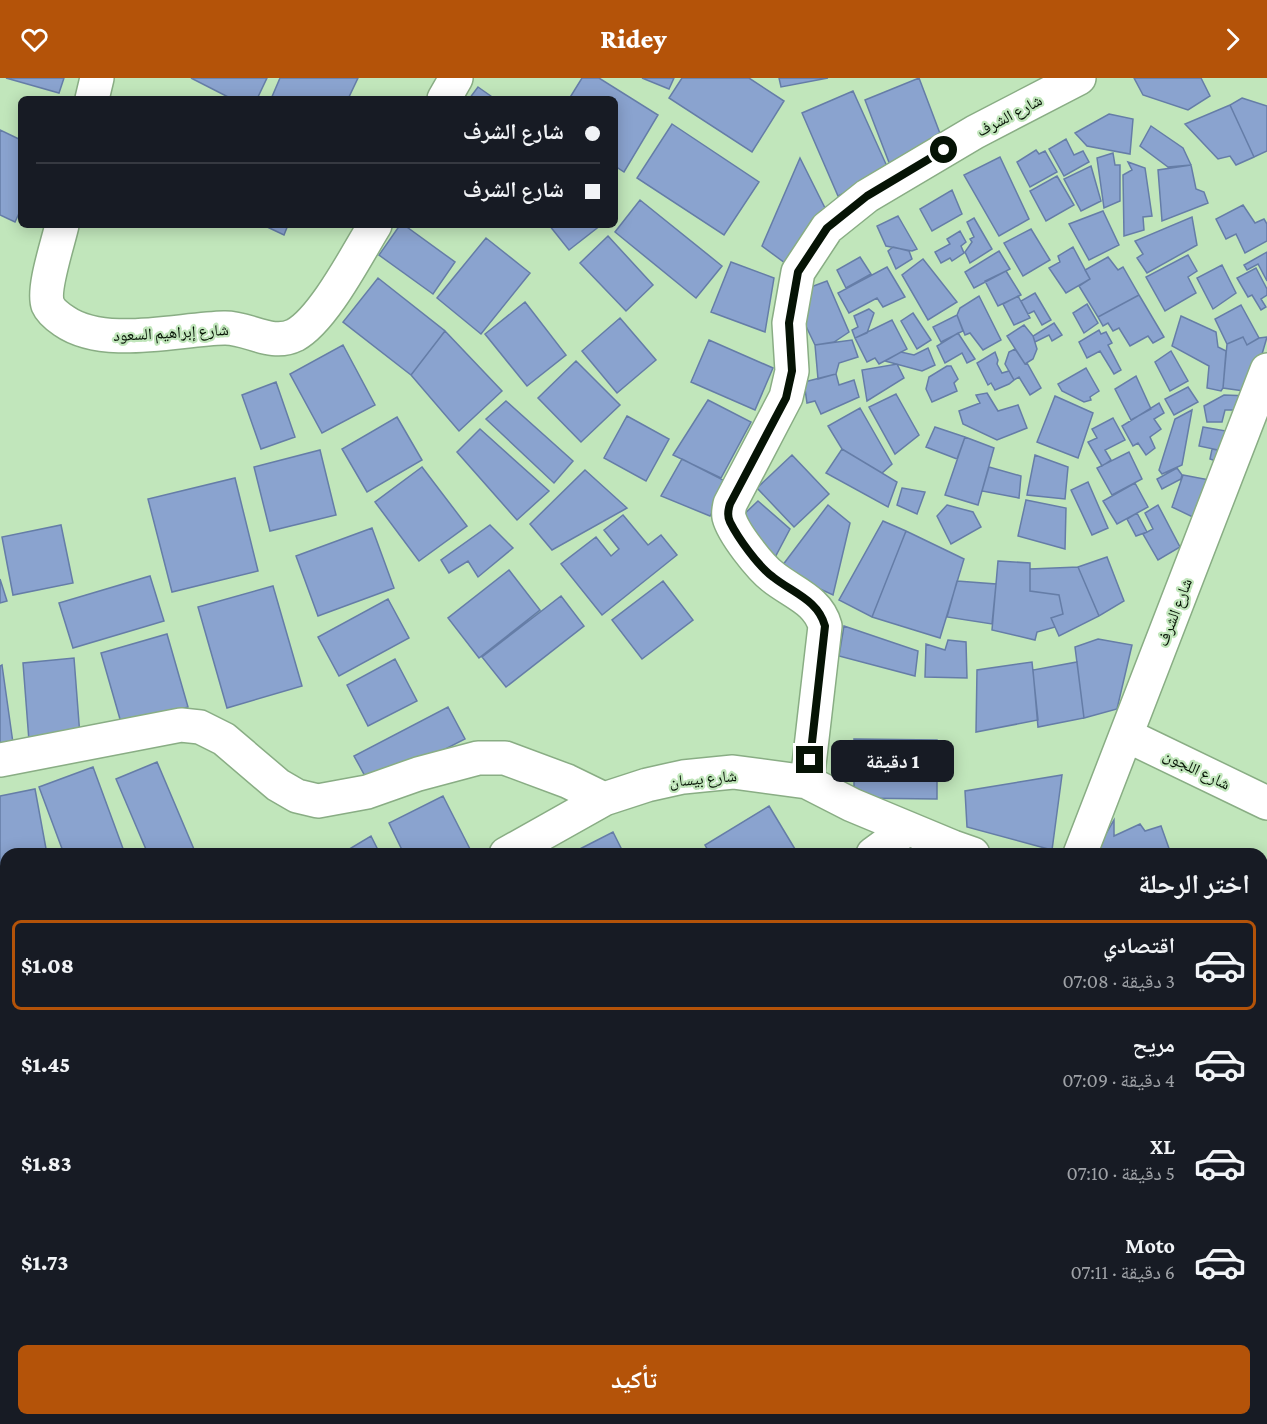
<!DOCTYPE html>
<html lang="ar">
<meta charset="utf-8">
<style>
body{margin:0;font-family:"Crimson Pro","Noto Naskh Arabic",serif;background:#20242c;color:#f1f3f6;direction:rtl;height:100vh;display:flex;flex-direction:column;font-size:22px;white-space:nowrap}
*{box-sizing:border-box;margin:0}
p{font-size:20px;color:#9ea1a6}
.icon{flex:none;width:33px;height:33px;fill:none;stroke:currentColor;stroke-width:2;stroke-linecap:round;stroke-linejoin:round}
.map{position:relative;flex:1;overflow:hidden;direction:ltr}
.sheet{position:absolute;left:0px;top:770px;width:1268px;height:578px;display:flex;flex-direction:column;background:#171b24;border-radius:18px 18px 0 0;box-shadow:0 3px 15px #0003;direction:rtl}
.sheet>*{flex:none}
.banner{position:absolute;left:18px;top:18px;width:600px;height:132px;border-radius:9px;box-shadow:0 3px 15px #0003;direction:rtl;display:grid;align-content:center;height:132px;padding:0 18px;background:#171b24}
.end{position:absolute;width:27px;height:27px;margin:-14px;border:8px solid #061305;background:#fff;box-shadow:0 0 0 3px #fff}
.from{border-radius:50%}
.bubble{position:absolute;height:42px;border-radius:9px;background:#171b24;box-shadow:0 3px 15px #0003;font-size:20px;font-weight:800;line-height:42px;text-align:center;direction:rtl}
.banner b{display:flex;align-items:center;gap:21px;height:57px;font-size:22px}
.banner b+b{border-top:2px solid #363941}
.banner i{width:15px;height:15px;background:#f1f3f6}
ul{padding:0;list-style:none}
li{display:flex;align-items:center;gap:18px;height:90px;margin:0 12px 9px;padding:0 6px;border:3px solid transparent;border-radius:9px}
li div{flex:1}
li b{display:block;font-size:22px}
li em{font-style:normal;font-weight:800}
li.selected{border-color:#b45309}
li>.icon{width:54px;height:54px;stroke-width:1.5}
h2{padding:0 18px;font-size:27px;line-height:72px}
.button{display:flex;gap:12px;margin-top:auto;padding:12px 18px}
.button a{flex:1;height:69px;border-radius:9px;background:#b45309;color:#fff;font-size:24px;font-weight:800;line-height:69px;text-align:center}
header{display:flex;justify-content:space-between;align-items:center;height:78px;padding:0 18px;background:#b45309;color:#fff;font-size:27px;font-weight:800}
.map>svg:first-child{display:block}
</style>
<header><svg class="icon" aria-label="forward" viewBox="0 0 24 24"><path d="M9 5l7 7-7 7"/></svg>Ridey<svg class="icon" aria-label="heart" viewBox="0 0 24 24"><path d="M12 20l-8-8c-3-5 5-10 8-4 3-6 11-1 8 4z"/></svg></header>
<div class="map">
<svg width="1267" height="1346" viewBox="0 0 1267 1346">
<rect width="100%" height="100%" fill="#c1e6bb"/>
<!-- building -->
<path fill="#8aa3cf" stroke="#657da7" stroke-width="1.5" d="M6,0H64L59,15Z
M191,0H267L257,21H232Z
M280,0H358L348,21H271Z
M582,0H599L658,37L624,94L615,88V21H569Z
M642,0H674L669,11Z
M682,0H749L784,23L752,74L669,20Z
M779,0H828L781,9Z
M919,0L944,66L890,87L865,22Z
M1134,0H1201L1210,18L1188,32L1143,17Z
M478,9L495,21H469Z
M853,13L890,95L838,118L802,35Z
M1242,20L1267,28V73L1254,79L1230,27Z
M1230,27L1254,79L1236,87L1230,78L1218,81L1185,46Z
M1109,36L1133,41L1130,76L1087,68L1075,55Z
M672,46L759,104L724,157L637,100Z
M1151,48L1183,70L1191,87L1168,89L1140,68Z
M0,52L21,62V131L15,144L0,137Z
M1066,61L1074,77L1083,73L1089,84L1064,98L1049,71Z
M1036,72L1039,76L1045,73L1057,94L1030,109L1017,84Z
M1113,75L1115,87H1120V123L1104,130L1097,80Z
M1000,79L1029,141L999,158L964,97Z
M800,80L829,138L789,188L762,168Z
M1128,84L1145,90L1152,138L1143,139L1144,152L1124,158L1123,97L1132,92Z
M1191,87L1196,111L1204,114L1208,125L1162,143L1158,92Z
M1091,88L1101,123L1081,133L1064,101Z
M1057,98L1074,127L1046,143L1030,113Z
M952,112L962,136L932,153L920,131Z
M640,122L722,188L696,220L615,154Z
M1243,127L1255,145L1264,141L1267,146V163L1245,175L1236,156L1226,161L1216,141Z
M1103,133L1119,167L1089,182L1069,146Z
M898,138L917,171L912,173L886,168L877,148Z
M1192,139L1197,167L1147,195L1137,180L1143,176L1135,163Z
M974,140L992,171L970,185L965,174L972,164L970,161L974,159L967,144Z
M263,147H288L284,157Z
M400,147H404L455,184L433,216L379,177Z
M549,147H601L569,172Z
M1031,151L1050,182L1023,198L1004,165Z
M960,153L966,164L961,168L964,175L952,183L950,180L941,185L935,174L950,166L947,161Z
M608,158L653,207L626,233L580,185Z
M486,160L530,195L481,256L437,220Z
M893,169L909,173L912,181L896,191L888,173Z
M1073,169L1090,201L1066,215L1049,190L1060,184L1058,178Z
M999,173L1010,191L974,210L965,194Z
M1267,174V203L1258,186L1247,192L1244,187Z
M1188,177L1197,193L1188,199L1196,215L1165,233L1146,199Z
M860,179L871,196L846,210L837,192Z
M1108,179L1118,192L1123,189L1139,217L1098,239L1079,208L1090,201L1085,192Z
M923,181L957,224L928,242L902,197Z
M731,184L774,200L765,254L711,234Z
M1222,187L1236,215L1213,231L1197,200Z
M887,189L905,219L883,229L877,220L849,235L838,215Z
M1256,190L1267,211V217L1261,221L1266,229L1261,232L1252,217L1248,219L1237,200Z
M1006,193L1021,217L998,228L985,203Z
M378,200L445,253L411,297L343,244Z
M827,203L849,254L834,264L815,267L803,242L808,210Z
M1035,215L1051,242L1042,247L1034,233L1028,236L1021,223Z
M1139,217L1164,259L1153,265L1148,258L1130,268L1119,250L1113,253L1108,245L1103,248L1098,239Z
M979,218L1001,262L983,272L970,255L965,257L957,237L960,230Z
M1018,218L1030,240L1014,247L1003,226Z
M525,224L566,277L527,308L485,256Z
M1087,226L1098,245L1084,255L1073,235Z
M1241,227L1259,260L1247,267L1243,259L1227,266L1215,241Z
M869,231L874,235L867,255L855,260L852,252L858,249L854,238Z
M913,235L931,262L917,271L901,243Z
M957,237L963,253L941,264L933,249Z
M1181,238L1216,254L1218,269L1226,273L1223,310L1221,313L1207,310L1209,288L1172,268Z
M620,240L656,282L617,315L582,273Z
M892,242L907,271L879,286L875,280L867,284L855,260Z
M1054,245L1062,257L1052,263L1049,257L1035,264L1033,258Z
M1024,247L1033,258L1037,271L1033,281L1025,286L1007,258Z
M1099,252L1101,256L1106,254L1112,265L1108,267L1121,292L1114,296L1100,273L1087,280L1079,264Z
M445,253L502,313L459,353L411,297Z
M958,255L975,281L967,285L962,275L945,285L937,268Z
M1243,259L1247,267L1259,260L1267,259L1251,314L1223,310L1227,266Z
M709,262L773,290L755,332L691,304Z
M852,262L858,279L839,285L836,296L818,301L815,267Z
M343,267L375,327L322,355L290,296Z
M928,270L935,287L922,293L885,283L901,274L914,277Z
M1015,271L1025,286L1027,285L1041,310L1030,317L1019,299L1014,302L1005,286L1009,274Z
M1171,273L1188,303L1170,313L1155,284Z
M995,274L998,282L997,286L1002,295L1009,293L1014,302L1009,306L995,312L991,305L988,307L977,285Z
M576,283L620,327L581,364L538,320Z
M897,286L904,300L867,323L862,292Z
M947,288H951L958,301L954,305L957,313L932,324L926,311L929,299Z
M1086,290L1099,313L1090,319L1091,322L1084,324L1062,313L1058,306Z
M836,296L839,307L854,302L859,319L821,336L815,323L807,325L804,304Z
M1136,298L1151,331L1131,342L1115,311Z
M276,304L295,359L261,371L242,317Z
M1188,309L1198,324L1174,337L1165,321Z
M987,315L998,333L1018,327L1027,350L997,362L963,346L959,333L980,325L976,317Z
M896,316L919,357L895,376L869,329Z
M1224,317L1250,318L1245,332H1225L1222,344H1207L1204,328Z
M1055,318L1093,335L1078,380L1037,364Z
M708,322L751,344L721,400L673,377Z
M506,323L573,383L554,405L486,341Z
M1159,325L1164,335L1154,341L1161,351L1150,359L1155,370L1146,377L1138,365L1133,368L1122,348Z
M860,330L892,386L882,395L842,371L828,348Z
M1192,332L1182,387L1162,396L1159,392L1175,341Z
M627,338L669,361L646,403L604,380Z
M397,339L422,382L367,414L342,371Z
M1113,340L1125,362L1105,372L1111,382L1102,388L1088,364L1097,360L1092,351Z
M935,349L965,359L957,381L926,369Z
M1203,349L1226,353L1224,359L1232,375L1199,368Z
M480,351L549,413L517,442L457,374Z
M965,359L994,370L978,427L945,417Z
M842,371L897,404L888,429L826,395Z
M1212,371L1228,374L1225,386L1210,381Z
M320,372L336,437L270,453L254,389Z
M1129,374L1142,401L1112,417L1097,390Z
M792,377L829,416L794,449L757,410Z
M1035,377L1068,389L1065,421L1027,417Z
M682,381L729,405L710,438L661,418Z
M422,389L467,448L419,483L375,424Z
M989,389L1021,398L1019,420L982,413Z
M1177,390L1182,397L1181,401L1162,411L1157,401Z
M585,392L627,430L552,472L530,446Z
M1183,397L1215,403L1201,443L1172,429Z
M235,400L258,493L172,514L148,421Z
M1088,404L1108,450L1092,457L1071,412Z
M1135,405L1148,429L1117,446L1103,423Z
M902,410L925,414L917,436L897,427Z
M1026,422L1066,430L1065,471L1018,458Z
M758,423L790,451L772,485L739,441Z
M828,427L850,445L833,517L779,492Z
M947,427L973,434L981,449L951,466L937,438Z
M1158,427L1180,469L1158,482L1143,456L1153,451L1145,435Z
M1137,435L1147,454L1136,458L1127,441Z
M623,437L648,467L661,457L677,477L602,537L561,486L596,459L611,478L619,471L604,452Z
M883,443L906,453L872,539L839,522Z
M61,447L73,505L13,517L2,459Z
M490,447L513,470L478,499L468,483L449,495L441,482Z
M372,450L394,510L318,538L296,478Z
M906,453L964,481L940,560L872,539Z
M1107,479L1124,523L1099,538L1078,489Z
M998,483L1030,485V513L1059,517L1063,536L1051,540L1055,549L1037,554L1035,562L992,552Z
M1078,489L1099,538L1059,558L1051,540L1063,536L1059,517L1030,513V491Z
M509,492L540,532L479,580L448,540Z
M150,498L164,543L73,570L59,525Z
M0,501L7,523L0,525Z
M663,503L693,542L642,581L612,542Z
M957,503L996,506L992,546L947,539Z
M273,508L302,608L227,630L198,529Z
M561,518L584,548L506,609L482,579Z
M388,521L409,560L339,598L318,559Z
M844,548L918,573L915,598L839,578Z
M167,556L188,629L122,648L101,575Z
M1098,561L1132,567L1117,631L1084,640L1075,569Z
M948,562L966,564L967,600L925,599L926,566L945,572Z
M74,580L80,658L29,663L23,585Z
M395,581L417,623L368,648L347,607Z
M1032,584L1038,642L976,654L977,592Z
M1077,584L1084,640L1038,649L1033,592Z
M2,587L14,672L0,674V588Z
M448,629L465,661L371,709L354,678Z
M854,661L937,662V721L854,720Z
M157,684L196,776H148L116,701Z
M93,689L125,776H64L39,709Z
M1062,697L1052,772L967,749L965,713Z
M35,711L47,776H6V839L0,840V718Z
M443,718L472,775L404,776L389,745Z
M769,728L798,776H710L705,767Z
M1114,742V758L1140,746L1145,753L1161,748L1171,776H1094Z
M613,754L624,776H570Z
M371,758L380,776H341Z
M6,856V903L2,904L0,899V858Z
M1265,893L1267,894V923L1262,920V899Z
M6,919V985H5L0,963V920Z
M6,1047V1119L0,1121V1049Z
M1262,1070L1267,1078V1167L1262,1161Z
M0,1155L6,1156V1220L0,1219Z
M6,1239V1306L2,1308L0,1303V1241Z
M6,1335V1341H72L73,1346H0V1336Z
M88,1341H130L131,1346H90Z
M138,1341H205L207,1346H140Z
M272,1341H420L422,1346H275Z
M451,1341H506V1346H452Z
M798,1341H873L877,1345L803,1346Z"/>
<g fill="none" stroke-linecap="round" stroke-linejoin="round">
<!-- street casing -->
<g stroke="#89ad84" stroke-width="36">
<path id="street" d="M92,21L97,0
M444,21L456,0
M62,147C58,165 42,212 48,227C51,234 58,239 64,243C104,271 178,251 224,250C248,249 271,269 295,257C324,241 357,176 375,147
M1126,657L1267,725
M0,682L181,647L200,649L224,661L278,707L297,718L318,723L367,714L418,696L478,680H505L567,703L604,721
M807,704L825,548C818,522 793,515 773,499C760,489 733,455 729,439C728,434 729,431 730,426L786,319L792,293L789,245L798,194L827,150L867,118L975,54L1079,0
M506,776L604,721L647,707L683,699L733,694L807,704L852,727L953,769L973,776
M873,776L907,751
M1080,776L1267,292
M0,1012L6,1011
M1262,1015L1267,1022
M1101,1341L1107,1346
M223,1346L229,1341
M563,1346L573,1341"/>
</g>
<!-- street -->
<use href="#street" stroke="#fff" stroke-width="33"/>
</g>
<g fill="none" stroke-linecap="round" stroke-linejoin="round">
<!-- route -->
<path stroke="#061305" stroke-width="8" d="M810,682L825,548C818,522 793,515 773,499C758,488 738,460 730,444C727,438 728,432 730,426L786,320L792,293L789,245L798,194L827,150L867,118L944,72"/>
</g>
<g text-anchor="middle" stroke-width="4.5" stroke-linejoin="round" paint-order="stroke">
<!-- street labels -->
<g font-size="16" fill="#061305" stroke="#c1e6bb">
<text transform="translate(1009 37) rotate(-28)" y="6">شارع الشرف</text>
<text transform="translate(171 254) rotate(-3)" y="6">شارع إبراهيم السعود</text>
<text transform="translate(1174 534) rotate(-69)" y="6">شارع الشرف</text>
<text transform="translate(1197 691) rotate(26)" y="6">شارع اللجون</text>
<text transform="translate(703 700) rotate(-5)" y="6">شارع بيسان</text>
</g>
</g>
</svg>
<i class="end from" style="left:944px;top:72px"></i>
<i class="end" style="left:810px;top:682px"></i>
<div class="bubble" style="left:831px;top:662px;width:123px">1 دقيقة</div>
<div class="banner">
<b><i class="from"></i>شارع الشرف</b>
<b><i></i>شارع الشرف</b>
</div>
<section class="sheet">
<h2>اختر الرحلة</h2>
<ul>
<li class="selected"><svg class="icon" aria-label="car" viewBox="0 0 24 24"><path d="M5 17H2v-5l4-1 3-4h7l3 4 3 1v5h-3M9 17h6M6 11h13"/><circle cx="7" cy="17" r="2"/><circle cx="17" cy="17" r="2"/></svg><div><b>اقتصادي</b><p>3 دقيقة · 07:08</p></div><em>$1.08</em></li>
<li><svg class="icon" aria-label="car" viewBox="0 0 24 24"><path d="M5 17H2v-5l4-1 3-4h7l3 4 3 1v5h-3M9 17h6M6 11h13"/><circle cx="7" cy="17" r="2"/><circle cx="17" cy="17" r="2"/></svg><div><b>مريح</b><p>4 دقيقة · 07:09</p></div><em>$1.45</em></li>
<li><svg class="icon" aria-label="car" viewBox="0 0 24 24"><path d="M5 17H2v-5l4-1 3-4h7l3 4 3 1v5h-3M9 17h6M6 11h13"/><circle cx="7" cy="17" r="2"/><circle cx="17" cy="17" r="2"/></svg><div><b>XL</b><p>5 دقيقة · 07:10</p></div><em>$1.83</em></li>
<li><svg class="icon" aria-label="car" viewBox="0 0 24 24"><path d="M5 17H2v-5l4-1 3-4h7l3 4 3 1v5h-3M9 17h6M6 11h13"/><circle cx="7" cy="17" r="2"/><circle cx="17" cy="17" r="2"/></svg><div><b>Moto</b><p>6 دقيقة · 07:11</p></div><em>$1.73</em></li>
</ul>
<div class="button"><a>تأكيد</a></div>
</section>
</div>
